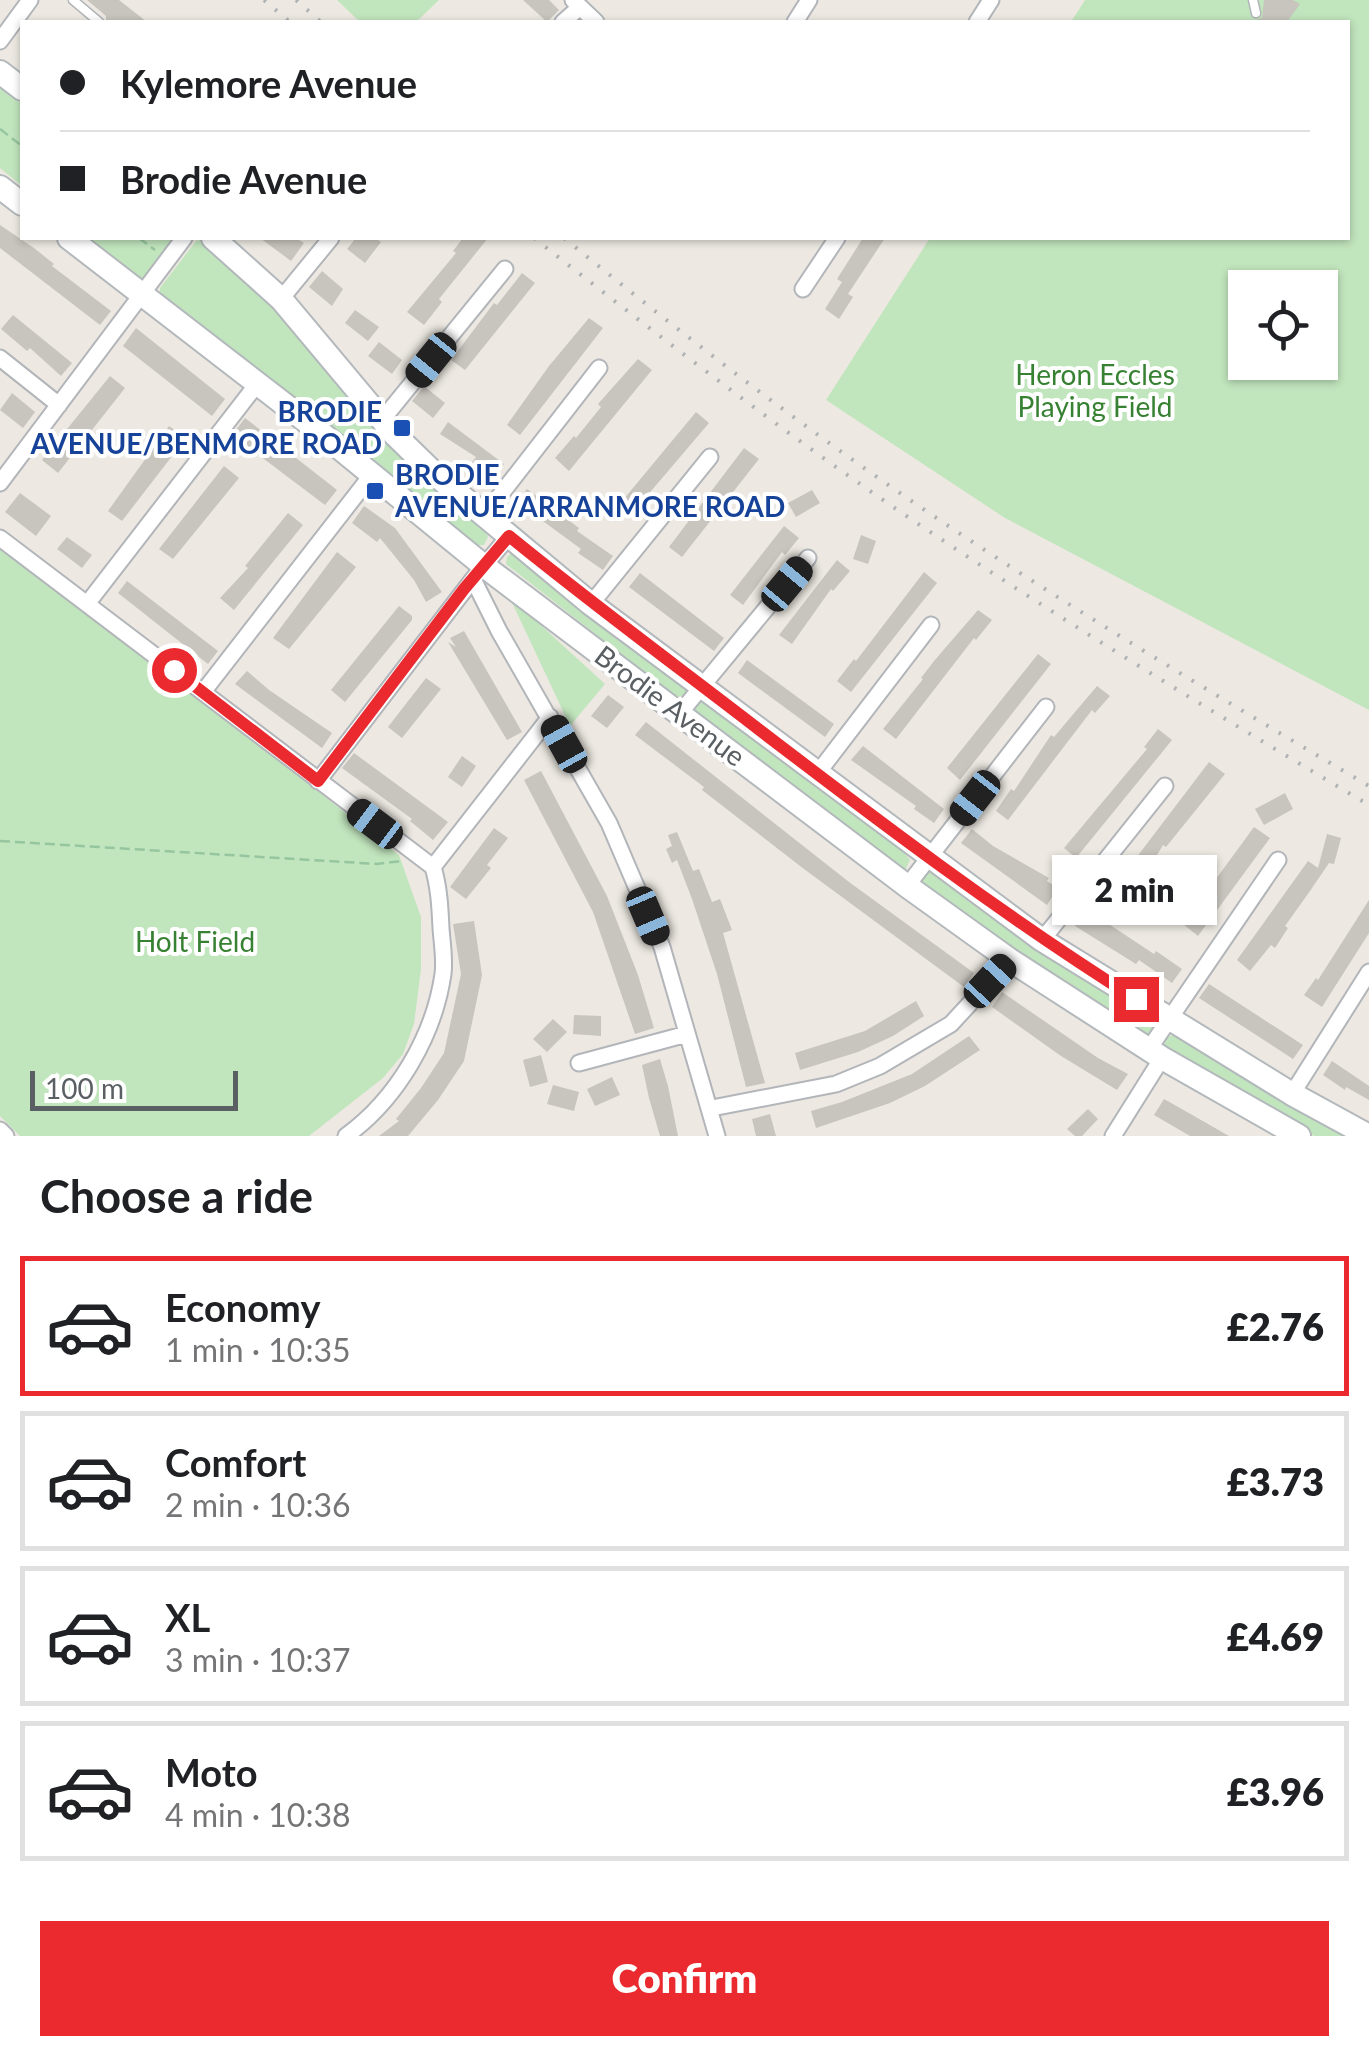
<!DOCTYPE html>
<meta charset="utf-8">
<style>
body{margin:0;font-family:Lato,sans-serif;background:#f6f6f6;color:#202124;height:100vh;display:flex;flex-direction:column;font-size:38px;white-space:nowrap}
*{box-sizing:border-box;margin:0}
p{font-size:32px;color:#757577}
.icon{flex:none;width:55px;height:55px;fill:none;stroke:currentColor;stroke-width:2;stroke-linecap:round;stroke-linejoin:round}
.map{position:relative;height:1136px;overflow:hidden}
.panel{display:flex;flex-direction:column;background:#fff;flex:1}
.panel>*{flex:none}
.guide{position:absolute;left:20px;top:20px;width:1330px;height:220px;border-radius:0px;box-shadow:0 2px 8px #0004;display:grid;align-content:center;height:220px;padding:0 40px;background:#fff}
.tools{position:absolute;left:1228px;top:270px;display:grid;gap:20px}
.tools a{display:grid;place-items:center;width:110px;height:110px;border-radius:0px;background:#fff;box-shadow:0 2px 8px #0004;font-size:50px}
.scale{position:absolute;left:30px;bottom:25px;width:208px;box-sizing:border-box;padding-left:10px;border:5px solid #5a5f63;border-top:0;font-size:28px;line-height:35px;white-space:nowrap;color:#5a5f63;-webkit-text-stroke:8px #fff;paint-order:stroke}
.end{position:absolute;width:45px;height:45px;margin:-22px;border:12px solid #ea2a2f;background:#fff;box-shadow:0 0 0 5px #fff}
.from{border-radius:50%}
.bubble{position:absolute;height:70px;border-radius:0px;background:#fff;box-shadow:0 2px 8px #0004;font-size:32px;font-weight:800;line-height:70px;text-align:center}
.car{position:absolute;width:30px;height:60px;margin:-30px -15px;border-radius:12px;box-shadow:0 0 8px 2px #0007;background:linear-gradient(#222 24%,#8ab4d8 0 40%,#222 0 76%,#8ab4d8 0 86%,#222 0)}
.guide b{display:flex;align-items:center;gap:35px;height:95px;font-size:38px}
.guide b+b{border-top:2px solid #e0e0e0}
.guide i{width:25px;height:25px;background:#202124}
ul{padding:0;list-style:none}
li{display:flex;align-items:center;gap:30px;height:140px;margin:0 20px 15px;padding:0 20px;border:5px solid #e0e0e0;border-radius:0px}
li div{flex:1}
li b{display:block;font-size:38px}
li em{font-style:normal;font-weight:800}
li.selected{border-color:#ea2a2f}
li>.icon{width:90px;height:90px;stroke-width:1.5}
h2{padding:0 40px;font-size:45px;line-height:120px}
.primary-button{display:flex;gap:20px;margin-top:auto;padding:20px 40px}
.primary-button a{flex:1;height:115px;border-radius:0px;background:#ea2a2f;color:#fff;font-size:40px;font-weight:800;line-height:115px;text-align:center}
.map>svg:first-child{display:block}
</style>
<div class="map">
<svg width="1369" height="1136" viewBox="0 0 1369 1136">
<rect width="100%" height="100%" fill="#ede9e2"/>
<!-- green -->
<path fill="#c1e5bd" fill-rule="evenodd" d="M337,0H439L416,22H360Z
M1085,0H1369V710L1005,518L826,400L930,238H1348V22H1071ZM1245,288H1320V362H1245Z
M0,87L22,104V186L0,168Z
M88,238H176L147,277L141,279Z
M200,240L264,297L397,453L484,529L488,537L484,545H476L160,293V288L196,241Z
M0,542L399,855L421,917V969L414,1024L403,1054L383,1078L309,1136H20L0,1116Z
M513,552L688,687L685,695L676,697L506,564L507,557Z
M509,596L605,684L570,726Z
M700,698L901,848L910,860L905,871L780,779L696,712L694,705Z
M928,871L1155,1023L1157,1029L1147,1037L1062,985L920,882Z
M1173,1035L1186,1041L1353,1136H1314L1224,1086L1164,1046L1166,1038Z"/>
<!-- building -->
<path fill="#c8c4be" d="M87,0H119L147,22H106V16Z
M523,0H549L559,10L547,22Z
M1264,0H1293L1300,4L1287,22H1249L1262,18Z
M0,225L34,248L54,264L52,266L111,311L100,325L0,248Z
M260,238H296L304,243L291,261Z
M356,238H375L381,242L365,263L347,249Z
M463,238H488L439,299L442,302L424,325L407,312L456,253L453,251Z
M863,238H885L848,294L853,297L839,319L825,309L842,282L837,279Z
M322,271L343,289L332,306L309,287Z
M522,273L535,283L465,370L451,360L494,303L497,305Z
M355,310L379,327L368,341L345,323Z
M13,315L72,363L61,376L30,348L27,351L1,329Z
M589,318L603,328L520,435L507,425L549,366Z
M136,328L225,399L212,416L123,346Z
M379,342L402,360L392,374L368,356Z
M638,359L652,370L569,471L555,458L574,436L576,438L601,407L598,404Z
M110,376L125,388L58,473L42,460Z
M424,386L445,403L433,418L412,401Z
M12,393L35,412L23,428L0,410Z
M696,412L709,423L646,497L648,499L635,518L618,506Z
M245,418L337,490L325,505L232,435Z
M448,422L504,464L491,482L469,466L476,457L440,434Z
M169,426L186,438L122,521L108,511Z
M744,448L759,459L682,557L669,547Z
M224,466L239,478L173,559L159,549Z
M527,489L579,528L577,531L613,556L603,570L578,553L581,549L517,502Z
M812,490L820,503L796,517L788,503Z
M20,493L51,516L36,536L5,512Z
M364,506L395,528L442,592L426,602L414,580L380,538L377,542L352,523Z
M288,513L303,525L234,610L220,598L248,568L245,566Z
M784,526L799,538L785,555L782,552L743,605L730,595Z
M861,535L876,541L868,564L853,559Z
M67,537L92,555L82,568L57,549Z
M337,552L356,567L289,649L273,638Z
M837,560L850,571L833,591L831,589L792,644L779,635Z
M924,572L937,583L851,692L837,681L854,659L856,661Z
M640,573L724,638L714,651L629,587Z
M127,581L218,651L208,664L118,593Z
M399,606L412,616V620L345,702L331,690Z
M978,610L992,620L976,640L974,638L896,739L883,729L923,679L921,678L934,661Z
M464,631L522,732L507,740L448,642L456,647L450,638Z
M1038,654L1051,664L960,780L947,768Z
M747,660L834,724L825,737L738,673Z
M247,671L269,690L332,733L322,748L235,684Z
M426,678L441,689L402,738L388,727Z
M1097,686L1110,696L1095,713L1092,710L1008,820L996,811L1011,789L1014,791L1051,735L1054,737Z
M608,695L624,707L607,728L591,716Z
M646,722L849,882L974,973L964,987L804,869L702,790L704,787L635,735Z
M1158,729L1172,740L1076,858L1064,848L1147,749L1144,747Z
M863,746L944,809L934,823L914,809L916,806L851,760Z
M354,753L448,822L433,840L410,821L412,819L342,768Z
M462,756L476,766L462,787L448,777Z
M1209,762L1225,774L1166,847L1163,845L1144,877L1126,898L1114,887Z
M541,771L607,896L638,975L654,1028L635,1034L593,912L524,780Z
M1285,793L1293,809L1264,825L1255,809Z
M1254,827L1270,838L1198,936L1183,924Z
M494,828L508,838L487,865L491,868L466,899L450,887Z
M972,829L993,846L1049,878L1047,881L1058,888L1047,905L961,843Z
M677,832L693,871L699,869L712,902L720,899L732,930L723,933L765,1083L746,1087L717,974L692,899L677,860L672,863L666,849L672,846L668,835Z
M1327,834L1341,838L1334,864L1329,863L1310,891L1285,926L1288,928L1275,948L1271,945L1250,971L1237,960L1308,861L1318,868Z
M1369,900V933L1322,1007L1304,995L1316,978L1318,980Z
M1086,909L1154,954L1156,951L1182,969L1172,983L1139,960L1136,964L1075,926Z
M474,921L482,975L464,1061L438,1100L408,1136H379L399,1121L396,1119L421,1088L444,1053L461,974L453,924Z
M1209,984L1303,1045L1293,1059L1199,998Z
M1002,992L1098,1058L1128,1074L1117,1090L1061,1056L992,1007Z
M916,1001L924,1016L893,1036L858,1052L800,1070L795,1053L865,1031Z
M574,1015L601,1016V1036L573,1034Z
M553,1019L567,1032L547,1052L533,1039Z
M969,1036L980,1050L925,1086L890,1103L816,1128L811,1111L842,1102L912,1074Z
M541,1055L548,1082L530,1087L523,1060Z
M660,1059L668,1086L678,1136H660L649,1098L642,1065Z
M1332,1061L1369,1086V1100L1346,1087L1345,1090L1323,1075Z
M612,1077L620,1095L595,1106L587,1089Z
M553,1085L579,1092L574,1111L547,1104Z
M1164,1099L1194,1116L1229,1136H1190L1154,1115Z
M1088,1109L1098,1119L1082,1136H1075L1067,1129Z
M770,1114L776,1136H756L752,1119Z"/>
<g fill="none" stroke-linecap="round" stroke-linejoin="round">
<!-- lane casing -->
<g stroke="#b2b5b9" stroke-width="11">
<path id="lane" d="M73,0L99,22
M1253,0L1256,13"/>
</g>
<!-- street casing -->
<g stroke="#b2b5b9" stroke-width="19">
<path id="street" d="M573,0L596,22
M563,22L580,7
M795,22L809,0
M977,22L991,0
M0,41L30,0
M803,289L837,238
M281,299L331,238
M0,358L59,405
M382,420L505,269
M0,483L184,238
M484,516L599,368
M509,536L473,579L499,631L609,823L662,947L717,1136
M0,538L433,867
M87,604L257,384
M591,604L710,457
M203,692L373,473
M680,713L808,558
M817,774L931,625
M318,781L473,579
M907,886L1046,707
M1042,940L1165,786
M1149,1049L1278,860
M579,1063L687,1034
M1292,1094L1369,972
M712,1108L836,1084L880,1066L951,1024L1010,960
M0,1130L6,1136
M346,1136C397,1099 434,1036 443,974C445,960 442,943 441,928C440,907 439,887 433,867L550,717
M1113,1136L1162,1058"/>
</g>
<!-- secondary casing -->
<g stroke="#b3b8bc" stroke-width="26">
<path id="secondary" d="M0,72L22,89
M0,187L22,204
M69,238L315,428L484,566L907,886L1010,960L1162,1058L1299,1136
M213,238L281,299L394,434L437,476L591,604L1042,940L1292,1094L1369,1136"/>
</g>
<!-- path -->
<path stroke="#96c69f" stroke-width="2.5" stroke-dasharray="10 5" stroke-linecap="butt" d="M0,129L22,146
M139,238L155,250
M0,841L377,864L401,861"/>
<!-- lane -->
<use href="#lane" stroke="#fff" stroke-width="8"/>
<!-- street -->
<use href="#street" stroke="#fff" stroke-width="15"/>
<!-- secondary -->
<use href="#secondary" stroke="#fff" stroke-width="22"/>
<!-- rail -->
<path stroke="#b1b2b3" stroke-width="4" stroke-dasharray="2.5 12" stroke-linecap="butt" d="M264,0L290,22
M296,0L321,22
M534,238C655,333 777,428 905,515C1056,617 1212,712 1369,805
M564,238C677,330 793,420 913,502C1061,603 1215,695 1369,786"/>
</g>
<g fill="none" stroke-linecap="round" stroke-linejoin="round">
<!-- route -->
<path stroke="#ea2a2f" stroke-width="12" d="M174,670L318,781L464,589L509,536C590,602 674,664 757,728C881,823 1004,916 1136,999"/>
</g>
<!-- markers -->
<g fill="#1a4fb4" stroke="#fff" stroke-width="4">
<rect x="392" y="418" width="20" height="20" rx="5"/>
<rect x="365" y="481" width="20" height="20" rx="5"/>
</g>
<g text-anchor="middle" stroke-width="8" stroke-linejoin="round" paint-order="stroke">
<!-- park labels -->
<g font-size="28" fill="#378132" stroke="#fff">
<text x="1095" y="385">Heron Eccles<tspan x="1095" dy="32">Playing Field</tspan></text>
<text x="195" y="952">Holt Field</text>
</g>
<!-- transit labels -->
<g font-size="28" font-weight="bold" fill="#164399" stroke="#fff" text-anchor="end">
<text x="382" y="422">BRODIE<tspan x="382" dy="32">AVENUE/BENMORE ROAD</tspan></text>
<text x="395" y="485" text-anchor="start">BRODIE<tspan x="395" dy="32">AVENUE/ARRANMORE ROAD</tspan></text>
</g>
<!-- street labels -->
<g font-size="28" fill="#5a5f63" stroke="#fff">
<text transform="translate(670 706) rotate(37)" y="10">Brodie Avenue</text>
</g>
</g>
</svg>
<div class="tools">
<a><svg class="icon" aria-label="locate" viewBox="0 0 24 24"><circle cx="12" cy="12" r="6"/><path d="M12 2v4M12 18v4M2 12h4M18 12h4"/></svg></a>
</div>
<div class="scale">100 m</div>
<i class="end from" style="left:174px;top:670px"></i>
<i class="end" style="left:1136px;top:999px"></i>
<div class="bubble" style="left:1052px;top:855px;width:165px">2 min</div>
<i class="car" style="left:431px;top:360px;rotate:219deg"></i>
<i class="car" style="left:787px;top:584px;rotate:40deg"></i>
<i class="car" style="left:564px;top:744px;rotate:331deg"></i>
<i class="car" style="left:975px;top:798px;rotate:218deg"></i>
<i class="car" style="left:375px;top:824px;rotate:307deg"></i>
<i class="car" style="left:648px;top:916px;rotate:157deg"></i>
<i class="car" style="left:990px;top:981px;rotate:43deg"></i>
<div class="guide">
<b><i class="from"></i>Kylemore Avenue</b>
<b><i></i>Brodie Avenue</b>
</div>
</div>
<section class="panel">
<h2>Choose a ride</h2>
<ul>
<li class="selected"><svg class="icon" aria-label="car" viewBox="0 0 24 24"><path d="M5 17H2v-5l4-1 3-4h7l3 4 3 1v5h-3M9 17h6M6 11h13"/><circle cx="7" cy="17" r="2"/><circle cx="17" cy="17" r="2"/></svg><div><b>Economy</b><p>1 min · 10:35</p></div><em>£2.76</em></li>
<li><svg class="icon" aria-label="car" viewBox="0 0 24 24"><path d="M5 17H2v-5l4-1 3-4h7l3 4 3 1v5h-3M9 17h6M6 11h13"/><circle cx="7" cy="17" r="2"/><circle cx="17" cy="17" r="2"/></svg><div><b>Comfort</b><p>2 min · 10:36</p></div><em>£3.73</em></li>
<li><svg class="icon" aria-label="car" viewBox="0 0 24 24"><path d="M5 17H2v-5l4-1 3-4h7l3 4 3 1v5h-3M9 17h6M6 11h13"/><circle cx="7" cy="17" r="2"/><circle cx="17" cy="17" r="2"/></svg><div><b>XL</b><p>3 min · 10:37</p></div><em>£4.69</em></li>
<li><svg class="icon" aria-label="car" viewBox="0 0 24 24"><path d="M5 17H2v-5l4-1 3-4h7l3 4 3 1v5h-3M9 17h6M6 11h13"/><circle cx="7" cy="17" r="2"/><circle cx="17" cy="17" r="2"/></svg><div><b>Moto</b><p>4 min · 10:38</p></div><em>£3.96</em></li>
</ul>
<div class="primary-button"><a>Confirm</a></div>
</section>
